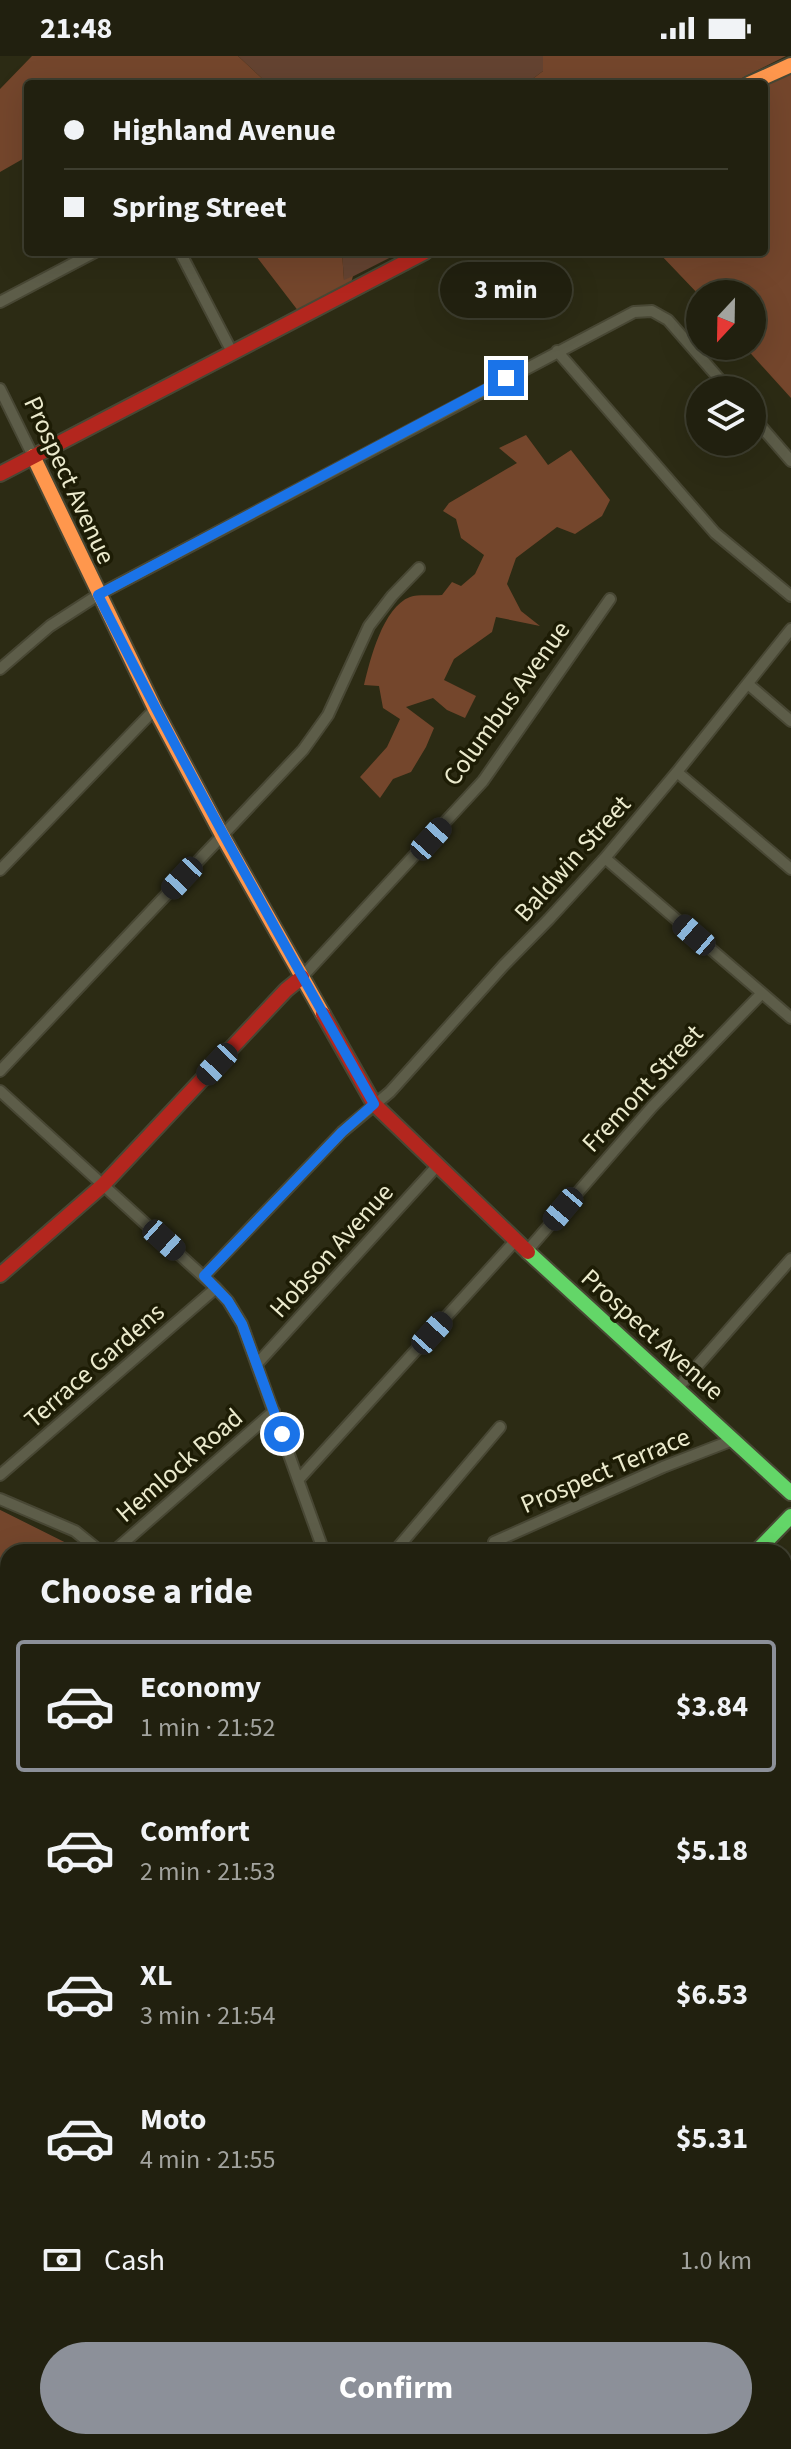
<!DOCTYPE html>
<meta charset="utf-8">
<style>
body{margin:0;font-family:"Source Sans 3",sans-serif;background:#2d2d1d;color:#f1f3f6;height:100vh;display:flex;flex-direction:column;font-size:30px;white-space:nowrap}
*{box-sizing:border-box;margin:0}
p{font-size:26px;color:#a2a39e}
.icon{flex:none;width:44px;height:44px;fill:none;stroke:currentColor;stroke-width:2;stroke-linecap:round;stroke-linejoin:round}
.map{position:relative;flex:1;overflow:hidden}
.details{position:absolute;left:0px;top:1488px;width:792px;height:906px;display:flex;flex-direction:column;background:#21200f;border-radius:24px 24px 0 0;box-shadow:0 8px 32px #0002,0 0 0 2px #3e3e2f}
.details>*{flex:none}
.banner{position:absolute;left:24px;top:24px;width:744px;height:176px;border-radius:8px;box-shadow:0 8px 32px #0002,0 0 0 2px #3e3e2f;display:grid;align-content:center;height:176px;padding:0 40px;background:#21200f}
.needle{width:52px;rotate:202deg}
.tools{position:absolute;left:686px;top:224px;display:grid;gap:16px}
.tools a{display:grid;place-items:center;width:80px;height:80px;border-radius:50%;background:#21200f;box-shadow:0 8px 32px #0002,0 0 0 2px #3e3e2f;font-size:40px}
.end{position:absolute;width:36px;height:36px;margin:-18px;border:10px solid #1a73e8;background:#fff;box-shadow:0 0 0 4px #fff}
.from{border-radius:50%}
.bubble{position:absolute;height:56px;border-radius:28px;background:#21200f;box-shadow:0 8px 32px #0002,0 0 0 2px #3e3e2f;font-size:26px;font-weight:700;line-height:56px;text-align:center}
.car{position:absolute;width:24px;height:48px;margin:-24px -12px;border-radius:10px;box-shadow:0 0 6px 2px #0007;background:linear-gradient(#222 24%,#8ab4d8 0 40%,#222 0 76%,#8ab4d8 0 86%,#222 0)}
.banner b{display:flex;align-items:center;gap:28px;height:76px;font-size:30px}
.banner b+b{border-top:2px solid #3e3e2f}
.banner i{width:20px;height:20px;background:#f1f3f6}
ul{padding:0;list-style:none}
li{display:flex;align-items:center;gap:24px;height:132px;margin:0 16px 12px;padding:0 24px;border:4px solid transparent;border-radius:8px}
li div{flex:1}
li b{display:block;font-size:30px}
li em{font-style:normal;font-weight:700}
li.current{border-color:#8c9099}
li>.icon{width:72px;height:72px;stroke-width:1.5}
h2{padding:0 40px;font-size:36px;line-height:96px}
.pay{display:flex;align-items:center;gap:20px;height:88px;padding:0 40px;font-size:30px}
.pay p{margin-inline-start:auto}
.cta{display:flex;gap:16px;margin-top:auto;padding:16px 40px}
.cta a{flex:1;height:92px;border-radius:48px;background:#8c9099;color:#fff;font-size:32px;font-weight:700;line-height:92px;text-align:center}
.status{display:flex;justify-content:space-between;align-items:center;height:56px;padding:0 40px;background:#21200f;direction:ltr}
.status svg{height:22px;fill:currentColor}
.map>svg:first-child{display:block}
</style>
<div class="status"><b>21:48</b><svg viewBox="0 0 49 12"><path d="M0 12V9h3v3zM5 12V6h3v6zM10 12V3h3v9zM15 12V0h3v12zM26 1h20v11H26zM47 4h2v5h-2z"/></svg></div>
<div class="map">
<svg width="791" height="2393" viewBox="0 0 791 2393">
<rect width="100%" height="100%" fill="#2c2b14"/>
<!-- green -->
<path fill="#644331" d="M238,0H543V15L526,28H268Z
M342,196H401L344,225Z
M0,1454L84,1496H8V1555H0Z
M784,2156H791V2262L784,2265Z"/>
<!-- forest -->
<path fill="#74462c" d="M32,0H238L268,28H28V100L0,116V33Z
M543,0H786L730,28H526L543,15Z
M791,14V342L744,290H752V238H700V240L658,196H764V28Z
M253,196H342L344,224L353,220L351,227L299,256Z
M526,379L548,409L571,394L610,444L602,460L575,478L557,471L516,502L507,528L521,555L540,570L496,561L492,576L454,603L444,624L476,640L465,662L447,654L433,642L406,651L434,672L426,691L411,716L393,723L380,742L360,721L387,691L400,663L383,652L379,630L364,629C370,604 383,551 410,541C418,538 433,540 442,539L452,526L461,530L475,518L484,499L461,482L456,463L443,455L449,447L517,407L499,392Z
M0,1454L84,1496H8V1504L0,1502Z"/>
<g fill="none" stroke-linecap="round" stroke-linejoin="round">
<!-- stream -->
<path stroke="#091c22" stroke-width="3" d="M0,1508L8,1511
M784,1768H791
M784,2259L791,2257
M412,2393L428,2386"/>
<!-- street casing -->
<g stroke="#484734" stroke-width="14">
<path id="street" d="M180,196L232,296
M0,246L95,196
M557,295L715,477L791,540
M0,333L33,400
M752,360L791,405
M0,613L50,570L98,539L634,256L652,255L668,264L729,334
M748,628L791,665
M677,716L791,813
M605,802L791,962
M0,814L155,653
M302,921L483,725L610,543
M0,1015L303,694L328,659L369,570L392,540L419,512
M0,1035L216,1232L228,1245L242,1268L324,1496
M527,1195L652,1051L762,937
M204,1220L342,1076L390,1036L503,910L549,863L605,802L677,716L791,573
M257,1308L437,1110
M677,1333L791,1203
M0,1419L216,1232
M299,1423L516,1184
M0,1443L75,1475L101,1496
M494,1486L663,1411L733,1384
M113,1496L274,1355
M394,1496L500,1371
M0,1774L8,1791
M784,1893L791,1892
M0,2003L8,2011
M784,2042L791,2038
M0,2218L8,2227
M94,2386L98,2393
M59,2393L70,2386
M157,2393L171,2386"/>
</g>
<!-- fast casing -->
<g stroke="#484734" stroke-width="18">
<path id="fast" d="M528,1196L791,1437
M756,1496L791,1460
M0,1568H8
M670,2386L672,2393"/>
</g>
<!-- slow casing -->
<g stroke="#484734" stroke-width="18">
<path id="slow" d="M749,28L791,9
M33,400L155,653L222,779L323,958
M0,2278L8,2270"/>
</g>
<!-- jam casing -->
<g stroke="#484734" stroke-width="18">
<path id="jam" d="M0,418L425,196
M323,958L374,1048L528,1196
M0,1219L103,1129L286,934L302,921
M0,2258L8,2251"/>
</g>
<!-- street -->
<use href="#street" stroke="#5d5d49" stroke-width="10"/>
<!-- fast -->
<use href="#fast" stroke="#63d668" stroke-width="14"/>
<!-- slow -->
<use href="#slow" stroke="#ff974d" stroke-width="14"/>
<!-- jam -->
<use href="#jam" stroke="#b3261e" stroke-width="14"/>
</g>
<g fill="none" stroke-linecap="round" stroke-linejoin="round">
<!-- route -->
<path stroke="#1a73e8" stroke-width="10" d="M282,1378L242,1268L228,1245L204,1220L342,1076L374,1048C279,879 184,712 98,539L506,322"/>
</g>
<g text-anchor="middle" stroke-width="7" stroke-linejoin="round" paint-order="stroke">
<!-- street labels -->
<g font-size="26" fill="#ebeacd" stroke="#1d1c05">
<text transform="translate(70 424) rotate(65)" y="9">Prospect Avenue</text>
<text transform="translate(506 647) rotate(-54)" y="9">Columbus Avenue</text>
<text transform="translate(572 802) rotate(-48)" y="9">Baldwin Street</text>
<text transform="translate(642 1032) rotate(-47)" y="9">Fremont Street</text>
<text transform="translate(331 1194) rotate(-48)" y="9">Hobson Avenue</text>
<text transform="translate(653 1278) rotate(42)" y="9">Prospect Avenue</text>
<text transform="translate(94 1309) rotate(-41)" y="9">Terrace Gardens</text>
<text transform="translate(179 1409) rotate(-41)" y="9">Hemlock Road</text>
<text transform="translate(605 1414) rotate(-23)" y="9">Prospect Terrace</text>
</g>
</g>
</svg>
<div class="tools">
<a><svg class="needle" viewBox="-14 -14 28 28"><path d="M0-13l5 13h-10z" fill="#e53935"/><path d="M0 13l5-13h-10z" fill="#a2a39e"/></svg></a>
<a><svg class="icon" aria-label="layers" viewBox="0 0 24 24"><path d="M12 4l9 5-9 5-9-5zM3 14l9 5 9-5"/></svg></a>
</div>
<i class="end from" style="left:282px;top:1378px"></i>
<i class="end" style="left:506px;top:322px"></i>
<div class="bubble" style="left:440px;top:206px;width:132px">3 min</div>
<i class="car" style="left:431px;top:783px;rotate:42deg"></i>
<i class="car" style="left:182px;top:822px;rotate:223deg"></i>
<i class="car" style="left:694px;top:879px;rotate:311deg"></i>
<i class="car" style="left:217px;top:1008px;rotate:223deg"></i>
<i class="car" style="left:563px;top:1153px;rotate:220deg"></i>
<i class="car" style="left:164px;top:1184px;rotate:132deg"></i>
<i class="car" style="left:432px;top:1277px;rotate:42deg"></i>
<div class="banner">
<b><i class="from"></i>Highland Avenue</b>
<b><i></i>Spring Street</b>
</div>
<section class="details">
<h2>Choose a ride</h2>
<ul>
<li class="current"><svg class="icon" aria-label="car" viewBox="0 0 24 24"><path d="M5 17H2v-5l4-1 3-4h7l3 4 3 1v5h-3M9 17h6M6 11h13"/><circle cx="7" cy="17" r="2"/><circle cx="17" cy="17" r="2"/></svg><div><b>Economy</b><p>1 min · 21:52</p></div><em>$3.84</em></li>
<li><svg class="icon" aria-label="car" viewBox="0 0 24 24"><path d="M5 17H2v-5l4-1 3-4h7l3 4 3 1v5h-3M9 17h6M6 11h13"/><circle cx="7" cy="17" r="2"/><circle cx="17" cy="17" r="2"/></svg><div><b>Comfort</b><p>2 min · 21:53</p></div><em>$5.18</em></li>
<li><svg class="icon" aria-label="car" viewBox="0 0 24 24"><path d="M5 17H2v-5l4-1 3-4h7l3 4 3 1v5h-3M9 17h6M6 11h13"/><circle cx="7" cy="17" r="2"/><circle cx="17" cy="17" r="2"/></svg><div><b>XL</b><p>3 min · 21:54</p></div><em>$6.53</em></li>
<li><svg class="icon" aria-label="car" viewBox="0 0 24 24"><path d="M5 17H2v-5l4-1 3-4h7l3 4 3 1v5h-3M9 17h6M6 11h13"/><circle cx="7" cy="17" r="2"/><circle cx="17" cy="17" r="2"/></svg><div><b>Moto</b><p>4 min · 21:55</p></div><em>$5.31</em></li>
</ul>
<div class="pay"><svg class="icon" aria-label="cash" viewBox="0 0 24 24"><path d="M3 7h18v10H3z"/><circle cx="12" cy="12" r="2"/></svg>Cash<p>1.0 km</p></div>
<div class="cta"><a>Confirm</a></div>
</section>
</div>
